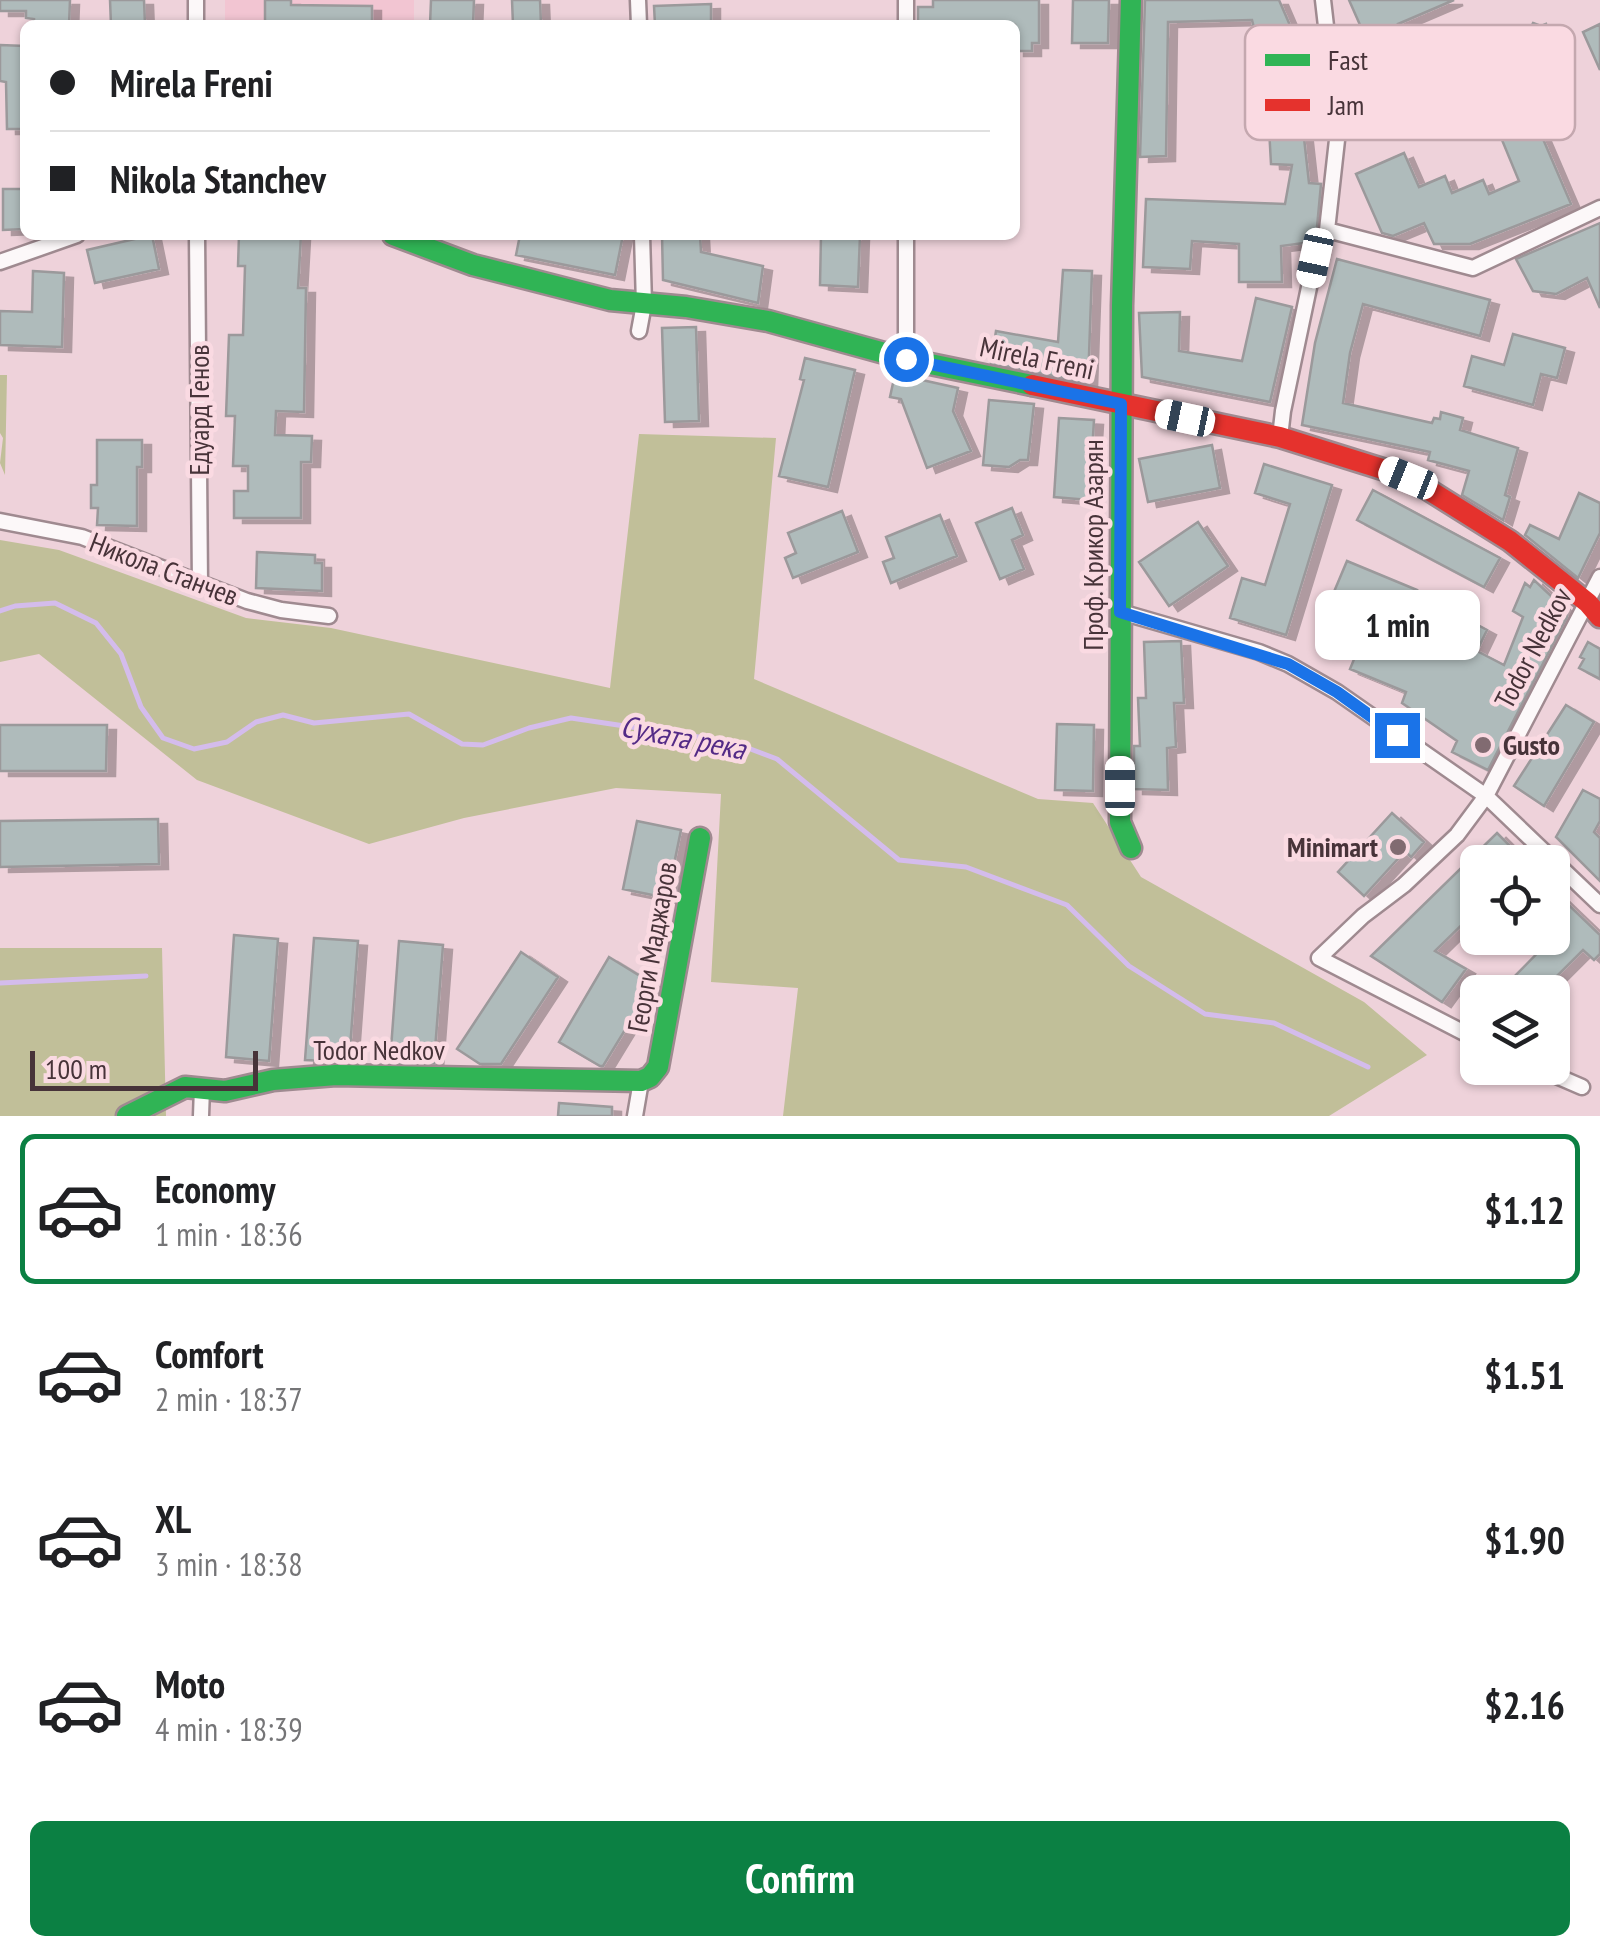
<!DOCTYPE html>
<meta charset="utf-8">
<style>
body{margin:0;font-family:"PT Sans Narrow",sans-serif;background:#f6f6f6;color:#202124;height:100vh;display:flex;flex-direction:column;font-size:38px;white-space:nowrap}
*{box-sizing:border-box;margin:0}
p{font-size:32px;color:#757577}
.icon{flex:none;width:55px;height:55px;fill:none;stroke:currentColor;stroke-width:2;stroke-linecap:round;stroke-linejoin:round}
.map{position:relative;height:1116px;overflow:hidden}
.drawer{display:flex;flex-direction:column;background:#fff;flex:1}
.drawer>*{flex:none}
.guide{position:absolute;left:20px;top:20px;width:1000px;height:220px;border-radius:15px;box-shadow:0 2px 8px #0004;display:grid;align-content:center;height:220px;padding:0 30px;background:#fff}
.controls{position:absolute;left:1460px;top:845px;display:grid;gap:20px}
.controls a{display:grid;place-items:center;width:110px;height:110px;border-radius:15px;background:#fff;box-shadow:0 2px 8px #0004;font-size:50px}
.scale{position:absolute;left:30px;bottom:25px;width:228px;box-sizing:border-box;padding-left:10px;border:5px solid #473339;border-top:0;font-size:28px;line-height:35px;white-space:nowrap;color:#473339;-webkit-text-stroke:8px #fadae2;paint-order:stroke}
.end{position:absolute;width:45px;height:45px;margin:-22px;border:12px solid #1a73e8;background:#fff;box-shadow:0 0 0 5px #fff}
.from{border-radius:50%}
.bubble{position:absolute;height:70px;border-radius:15px;background:#fff;box-shadow:0 2px 8px #0004;font-size:32px;font-weight:800;line-height:70px;text-align:center}
.car{position:absolute;width:30px;height:60px;margin:-30px -15px;border-radius:12px;box-shadow:0 0 8px 2px #0007;background:linear-gradient(#fff 24%,#345 0 40%,#fff 0 76%,#345 0 86%,#fff 0)}
.guide b{display:flex;align-items:center;gap:35px;height:95px;font-size:38px}
.guide b+b{border-top:2px solid #e0e0e0}
.guide i{width:25px;height:25px;background:#202124}
ul{padding:18px 0 0;list-style:none}
li{display:flex;align-items:center;gap:30px;height:150px;margin:0 20px 15px;padding:0 10px;border:5px solid transparent;border-radius:15px}
li div{flex:1}
li b{display:block;font-size:38px}
li em{font-style:normal;font-weight:800}
li.current{border-color:#0b8043}
li>.icon{width:90px;height:90px;stroke-width:1.5}
.cta{display:flex;gap:20px;margin-top:auto;padding:20px 30px}
.cta a{flex:1;height:115px;border-radius:15px;background:#0b8043;color:#fff;font-size:40px;font-weight:800;line-height:115px;text-align:center}
.map>svg:first-child{display:block}
</style>
<div class="map">
<svg width="1600" height="1116" viewBox="0 0 1600 1116">
<defs>
<filter id="shadow"><feDropShadow dx="9" dy="5" stdDeviation="0" flood-color="#0004"/></filter>
</defs>
<rect width="100%" height="100%" fill="#eed2da"/>
<!-- built -->
<path fill="#f2c5d2" d="M225,0H414V25H225Z"/>
<!-- green -->
<path fill="#c1bf99" d="M0,375H7L5,475L0,463L3,438L0,433Z
M639,434L776,438L754,679L1038,799L1093,803L1141,877L1364,1002L1427,1055L1329,1116H783L798,988L711,982L721,794L616,788L464,818L369,844L197,780L39,654L0,662V540L59,550L246,618L331,628L610,688Z
M0,948H162L166,1116H0Z"/>
<g fill="none" stroke-linecap="round" stroke-linejoin="round">
<!-- stream -->
<path stroke="#d4bcec" stroke-width="5" d="M0,611L15,606L55,603L96,623L121,654L141,707L163,738L194,749L227,742L256,722L283,715L314,723L409,714L462,744L483,745L529,728L571,718L732,742L777,759L899,860L966,867L1067,905L1129,966L1205,1014L1274,1023L1368,1067
M0,983L146,976"/>
</g>
<!-- building -->
<path fill="#afbbbb" stroke="#9b999b" stroke-width="2.5" filter="url(#shadow)" d="M0,0H70L69,25H34V19L26,18V11H0Z
M110,0H144L145,25H111Z
M265,0H291V5L372,6V25H265Z
M431,0H474L473,25H430Z
M512,0H540L541,25H513Z
M933,0H1039V43H1032V51H1015V25H918V7H933Z
M1073,0H1109L1108,43H1072Z
M1145,0H1279L1292,30L1309,183L1321,184L1317,227L1311,242L1281,246L1282,282H1239V244L1192,241L1190,269L1143,267L1146,199L1285,204L1292,165L1271,164L1266,74L1252,20L1168,22L1166,156L1140,157Z
M1349,0H1454L1398,24L1400,29L1368,43Z
M711,4V25H655L654,6Z
M1533,23L1541,26L1546,24L1558,59L1454,106L1435,60L1452,52L1454,58L1519,30L1528,34Z
M1600,24V70L1583,32Z
M0,45L25,46V129H7L6,82L0,81Z
M1537,125L1571,204L1470,244H1434L1424,223L1393,236L1382,233L1356,174L1404,153L1419,187L1445,176L1452,193L1483,180L1489,194L1519,181L1502,140Z
M3,189H25V229L3,230Z
M1600,223V308L1587,278L1556,294L1533,291L1516,259Z
M152,235L159,269L95,283L87,250Z
M239,235H301L298,288H306L304,412L276,411L275,435L312,436L311,462H301V518H234V491H248V466H233L235,416H226L229,335H243L245,266H238Z
M520,235H575L592,238V235H623L615,275L516,255Z
M662,235H700L701,252L763,266L758,303L663,280Z
M821,235H860L858,287L820,285Z
M1337,259L1490,300L1480,336L1363,304L1350,353L1343,403L1432,423L1434,418L1440,419L1441,412L1463,418L1460,430L1518,448L1505,495L1510,497L1503,520L1462,495L1469,471L1428,460L1430,452L1302,425L1315,343Z
M1063,270L1092,271L1088,383L991,363L996,331L1058,342Z
M33,271L64,273L62,347L0,345V311L32,312Z
M1256,298L1292,307L1270,402L1142,377L1139,313L1180,312L1179,351L1242,361Z
M696,327L699,421L665,422L662,328Z
M1513,334L1565,348L1557,378L1541,374L1533,405L1464,386L1472,356L1504,365Z
M805,358L855,370L828,487L779,476L804,380L800,379Z
M895,374L958,388L953,411L971,451L927,468L901,399L890,397Z
M989,400L1034,404L1028,460H1020L1009,467L983,465Z
M1059,418L1094,420L1089,500L1054,497Z
M97,440H142V467H137V526L97,525L98,508H91V485H97Z
M1212,445L1220,488L1148,502L1139,459Z
M1264,464L1332,485L1286,635L1230,618L1242,578L1265,585L1290,504L1255,493Z
M1373,490L1500,558L1484,587L1357,520Z
M1579,493L1600,503V533L1578,578L1525,535L1530,525L1559,539Z
M1012,508L1023,535L1012,540L1024,569L1000,579L976,523Z
M842,511L858,552L793,578L785,558L796,553L788,533Z
M940,515L957,556L891,583L883,562L894,558L886,537Z
M1198,522L1228,566L1169,606L1139,562Z
M257,552L315,555V563H322V591L256,588Z
M1347,561L1417,590L1404,623L1430,634L1442,606L1487,630L1477,651L1504,665L1523,617L1513,611L1525,583L1530,587L1534,580L1565,609L1567,617L1488,770L1452,752L1457,741L1402,703L1406,692L1350,669L1369,623L1328,606Z
M1181,641L1184,703H1174L1176,747L1167,748L1168,790L1134,789V746H1140L1138,698H1146L1144,642Z
M1588,642L1600,649V679L1579,668L1584,659L1580,657Z
M1566,705L1594,722L1544,806L1514,786Z
M1057,724L1094,725L1093,791L1055,790Z
M0,725H107L106,771H0Z
M1583,790L1600,799V821L1594,832L1600,838V881L1556,837Z
M1392,813L1424,842L1411,857L1405,851L1364,896L1338,872Z
M158,819L159,864L0,867V821Z
M637,821L681,830L667,898L623,889Z
M1497,833L1526,862H1478V909L1435,951L1466,969L1442,1002L1371,956Z
M1552,889L1600,935V954L1594,960L1583,950L1541,992H1522L1510,981L1558,932L1552,926Z
M234,935L278,939L269,1061L226,1057Z
M314,938L358,941L349,1062L305,1060Z
M399,941L443,945L434,1063L390,1062Z
M521,952L558,977L501,1064H480L457,1049Z
M609,957L653,984L603,1066H600L559,1042Z
M559,1103L612,1107V1116H558Z"/>
<g fill="none" stroke-linecap="round" stroke-linejoin="round">
<!-- street casing -->
<g stroke="#9f8a90" stroke-width="19">
<path id="street" d="M196,0V25
M638,0L639,25
M906,0V25
M1327,230L1473,268L1600,208
M197,235L200,585
M906,235V359
M0,262L77,235
M639,331L644,304L642,235
M1280,437L1283,411L1315,259L1327,230L1338,131L1323,0
M0,521L82,537L247,601L281,610L329,616
M1121,612L1259,652L1288,664L1337,692L1486,796L1600,905
M1478,1040L1319,958L1363,916L1404,885L1457,835L1486,796L1600,577
M1538,1068L1582,1087
M201,1116L202,1088
M635,1116L641,1081"/>
</g>
<!-- fast casing -->
<g stroke="#9f8a90" stroke-width="25">
<path id="fast" d="M1131,0L1122,306L1120,822L1131,848
M393,235L473,265L610,300L686,307L768,321L906,359L1032,385
M127,1116L185,1087L225,1091L273,1080L336,1075L641,1081L650,1077L658,1067L700,838"/>
</g>
<!-- jam casing -->
<g stroke="#9f8a90" stroke-width="25">
<path id="jam" d="M1032,385L1280,437L1408,477L1510,541L1588,603L1600,617"/>
</g>
<!-- street -->
<use href="#street" stroke="#fcf8f9" stroke-width="14"/>
<!-- fast -->
<use href="#fast" stroke="#30b455" stroke-width="20"/>
<!-- jam -->
<use href="#jam" stroke="#e5322d" stroke-width="20"/>
</g>
<g fill="none" stroke-linecap="round" stroke-linejoin="round">
<!-- route -->
<path stroke="#1a73e8" stroke-width="12" d="M906,359L1121,404L1120,612L1288,664L1337,692L1397,735"/>
</g>
<!-- markers -->
<g fill="#816b71" stroke="#fadae2" stroke-width="4">
<circle cx="1483" cy="745" r="10"/>
<circle cx="1398" cy="847" r="10"/>
</g>
<g text-anchor="middle" stroke-width="9" stroke-linejoin="round" paint-order="stroke">
<!-- street labels -->
<g font-size="28" fill="#473339" stroke="#fadae2">
<text transform="translate(1037 358) rotate(12)" y="10">Mirela Freni</text>
<text transform="translate(199 410) rotate(-90)" y="10">Едуард Генов</text>
<text transform="translate(1093 545) rotate(-90)" y="10">Проф. Крикор Азарян</text>
<text transform="translate(164 569) rotate(21)" y="10">Никола Станчев</text>
<text transform="translate(1533 648) rotate(-62)" y="10">Todor Nedkov</text>
<text transform="translate(652 947) rotate(-80)" y="10">Георги Маджаров</text>
<text x="379" y="1060">Todor Nedkov</text>
</g>
<!-- poi labels -->
<g font-size="28" font-weight="bold" fill="#473339" stroke="#fadae2" text-anchor="start">
<text x="1503" y="755">Gusto</text>
<text x="1378" y="857" text-anchor="end">Minimart</text>
</g>
<!-- water labels -->
<g font-size="30" font-style="italic" fill="#532a86" stroke="#fadae2">
<text transform="translate(683 738) rotate(11)" y="10">Сухата река</text>
</g>
</g>
<!-- legend -->
<rect x="1245" y="25" width="330" height="115" rx="15" fill="#fadae2" stroke="#c4a8af" stroke-width="2.5"/>
<rect x="1265" y="54" width="45" height="12" fill="#30b455"/>
<rect x="1265" y="99" width="45" height="12" fill="#e5322d"/>
<g font-size="28" fill="#473339">
<text x="1328" y="70">Fast</text>
<text x="1328" y="115">Jam</text>
</g>
</svg>
<div class="controls">
<a><svg class="icon" aria-label="locate" viewBox="0 0 24 24"><circle cx="12" cy="12" r="6"/><path d="M12 2v4M12 18v4M2 12h4M18 12h4"/></svg></a>
<a><svg class="icon" aria-label="layers" viewBox="0 0 24 24"><path d="M12 4l9 5-9 5-9-5zM3 14l9 5 9-5"/></svg></a>
</div>
<div class="scale">100 m</div>
<i class="end from" style="left:906px;top:359px"></i>
<i class="end" style="left:1397px;top:735px"></i>
<div class="bubble" style="left:1315px;top:590px;width:165px">1 min</div>
<i class="car" style="left:1315px;top:258px;rotate:192deg"></i>
<i class="car" style="left:1185px;top:418px;rotate:282deg"></i>
<i class="car" style="left:1408px;top:478px;rotate:292deg"></i>
<i class="car" style="left:1120px;top:786px;rotate:0deg"></i>
<div class="guide">
<b><i class="from"></i>Mirela Freni</b>
<b><i></i>Nikola Stanchev</b>
</div>
</div>
<section class="drawer">
<ul>
<li class="current"><svg class="icon" aria-label="car" viewBox="0 0 24 24"><path d="M5 17H2v-5l4-1 3-4h7l3 4 3 1v5h-3M9 17h6M6 11h13"/><circle cx="7" cy="17" r="2"/><circle cx="17" cy="17" r="2"/></svg><div><b>Economy</b><p>1 min · 18:36</p></div><em>$1.12</em></li>
<li><svg class="icon" aria-label="car" viewBox="0 0 24 24"><path d="M5 17H2v-5l4-1 3-4h7l3 4 3 1v5h-3M9 17h6M6 11h13"/><circle cx="7" cy="17" r="2"/><circle cx="17" cy="17" r="2"/></svg><div><b>Comfort</b><p>2 min · 18:37</p></div><em>$1.51</em></li>
<li><svg class="icon" aria-label="car" viewBox="0 0 24 24"><path d="M5 17H2v-5l4-1 3-4h7l3 4 3 1v5h-3M9 17h6M6 11h13"/><circle cx="7" cy="17" r="2"/><circle cx="17" cy="17" r="2"/></svg><div><b>XL</b><p>3 min · 18:38</p></div><em>$1.90</em></li>
<li><svg class="icon" aria-label="car" viewBox="0 0 24 24"><path d="M5 17H2v-5l4-1 3-4h7l3 4 3 1v5h-3M9 17h6M6 11h13"/><circle cx="7" cy="17" r="2"/><circle cx="17" cy="17" r="2"/></svg><div><b>Moto</b><p>4 min · 18:39</p></div><em>$2.16</em></li>
</ul>
<div class="cta"><a>Confirm</a></div>
</section>
